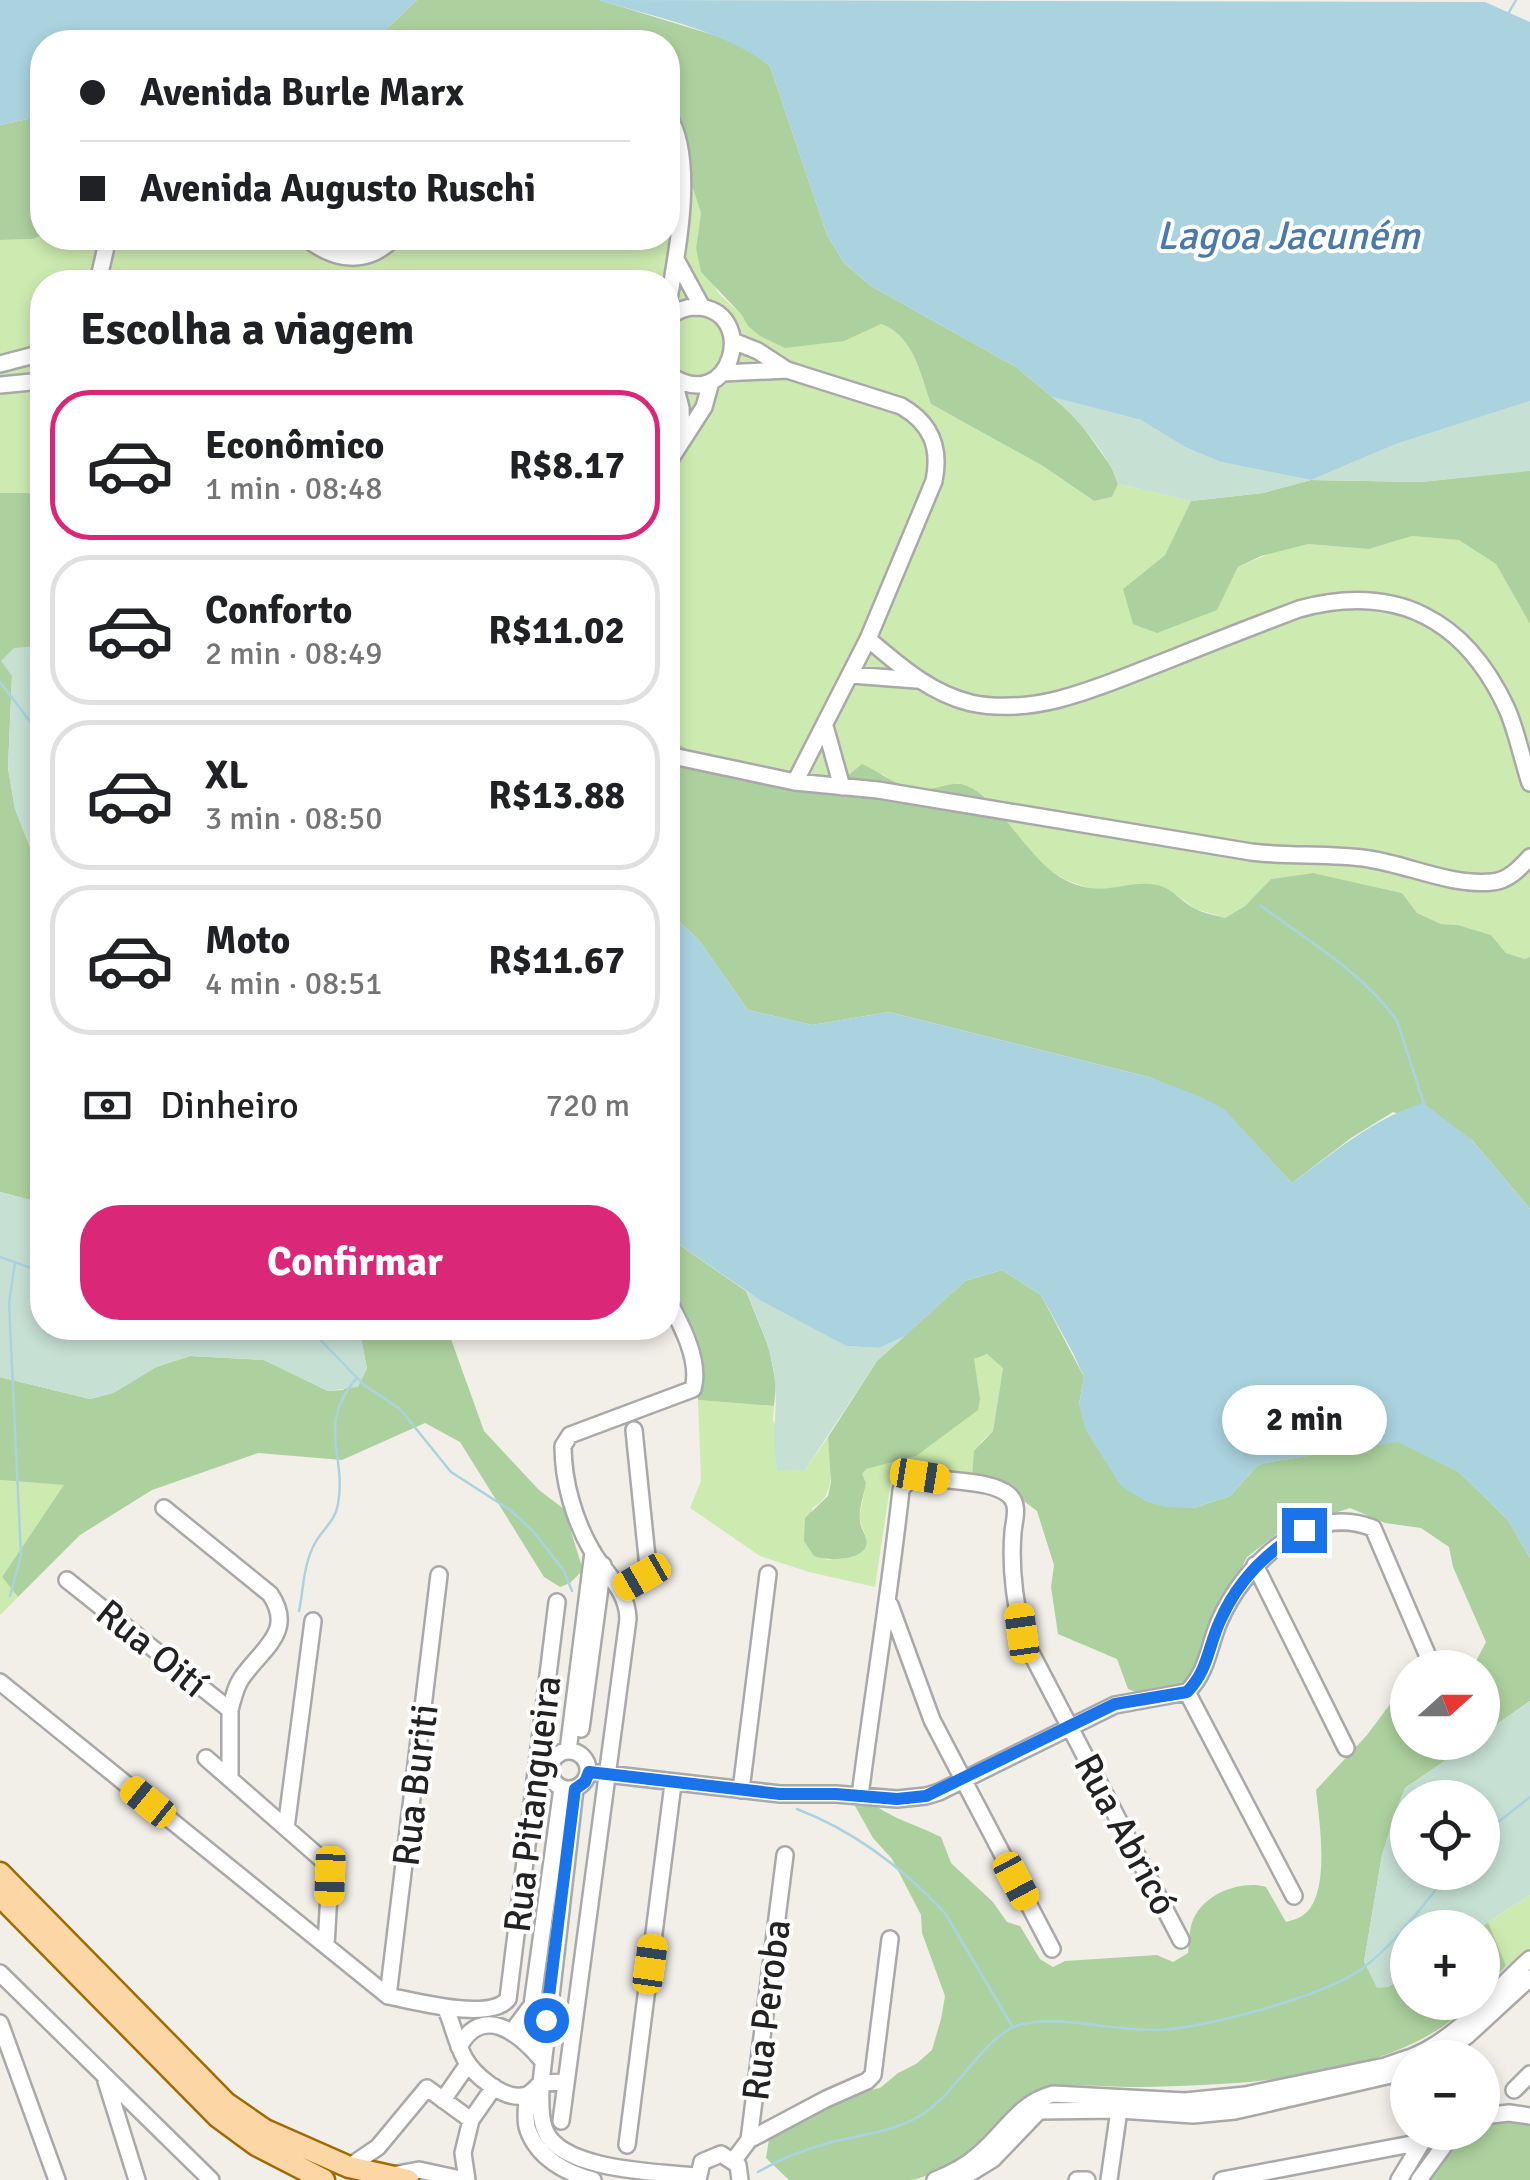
<!DOCTYPE html>
<html lang="pt">
<meta charset="utf-8">
<style>
body{margin:0;font-family:Signika,sans-serif;background:#f2f2f2;color:#202124;height:100vh;display:flex;flex-direction:column;font-size:38px;white-space:nowrap}
*{box-sizing:border-box;margin:0}
p{font-size:32px;color:#757577}
.icon{flex:none;width:55px;height:55px;fill:none;stroke:currentColor;stroke-width:2;stroke-linecap:round;stroke-linejoin:round}
.map{position:relative;flex:1;overflow:hidden}
.drawer{position:absolute;left:30px;top:270px;width:650px;height:1070px;display:flex;flex-direction:column;background:#fff;border-radius:40px;box-shadow:0 5px 15px #0003}
.drawer>*{flex:none}
.top-card{position:absolute;left:30px;top:30px;width:650px;height:220px;border-radius:40px;box-shadow:0 5px 15px #0003;display:grid;align-content:center;height:220px;padding:0 50px;background:#fff}
.needle{width:65px;rotate:69deg}
.tools{position:absolute;left:1390px;top:1650px;display:grid;gap:20px}
.tools a{display:grid;place-items:center;width:110px;height:110px;border-radius:50%;background:#fff;box-shadow:0 5px 15px #0003;font-size:50px}
.end{position:absolute;width:45px;height:45px;margin:-22px;border:12px solid #1a73e8;background:#fff;box-shadow:0 0 0 5px #fff}
.from{border-radius:50%}
.bubble{position:absolute;height:70px;border-radius:35px;background:#fff;box-shadow:0 5px 15px #0003;font-size:32px;font-weight:800;line-height:70px;text-align:center}
.car{position:absolute;width:30px;height:60px;margin:-30px -15px;border-radius:12px;box-shadow:0 0 8px 2px #0007;background:linear-gradient(#f5c518 24%,#345 0 40%,#f5c518 0 76%,#345 0 86%,#f5c518 0)}
.top-card b{display:flex;align-items:center;gap:35px;height:95px;font-size:38px}
.top-card b+b{border-top:2px solid #e0e0e0}
.top-card i{width:25px;height:25px;background:#202124}
ul{padding:0;list-style:none}
li{display:flex;align-items:center;gap:30px;height:150px;margin:0 20px 15px;padding:0 30px;border:5px solid #e0e0e0;border-radius:40px}
li div{flex:1}
li b{display:block;font-size:38px}
li em{font-style:normal;font-weight:800}
li.active{border-color:#db2777}
li>.icon{width:90px;height:90px;stroke-width:1.5}
h2{padding:0 50px;font-size:45px;line-height:120px}
.pay{display:flex;align-items:center;gap:25px;height:110px;padding:0 50px;font-size:38px}
.pay p{margin-inline-start:auto}
.cta{display:flex;gap:20px;margin-top:auto;padding:20px 50px}
.cta a{flex:1;height:115px;border-radius:40px;background:#db2777;color:#fff;font-size:40px;font-weight:800;line-height:115px;text-align:center}
.map>svg:first-child{display:block}
</style>
<div class="map">
<svg width="1530" height="2180" viewBox="0 0 1530 2180">
<rect width="100%" height="100%" fill="#f2efe9"/>
<!-- grass -->
<path fill="#cdebb0" d="M668,153L691,183L701,213L696,248L718,293L741,314L748,326L864,330L881,324C914,336 920,373 931,404L1043,466L1094,501L1112,497L1118,484L1191,501L1165,555L1123,589L1217,609L1238,567L1285,547L1308,544L1369,549L1412,536L1460,540L1496,564L1530,624V957L1525,959L1506,953L1491,935L1458,925L1441,924L1417,913L1402,893L1313,873L1271,879L1245,906L1225,918L1196,909L1175,894L1156,885L1094,890L1066,880L1040,864L984,796L959,783L928,790L902,788L883,774C866,780 848,789 830,792C777,804 712,763 668,738V282H42V497L28,493H0V240L33,239L42,235L369,238L375,241L444,246L468,238H668Z
M982,1354L992,1355L1003,1368L993,1431L981,1442L972,1478L910,1472L892,1474L875,1587L809,1572L760,1556L690,1508L701,1481L698,1400L774,1406L773,1421L805,1470L828,1437C829,1462 839,1495 812,1508L814,1556L828,1560L858,1554L866,1537L859,1518L866,1483L861,1474L865,1469L916,1456L974,1367V1359Z
M0,1480L65,1485L2,1577L18,1597L0,1615Z
M1530,1895V1950L1506,1966L1488,1922Z"/>
<!-- forest -->
<path fill="#add19e" d="M417,0H599L717,36L747,49L770,66L827,235L844,263L871,286L1016,367L1076,417L1112,468L1118,484L1112,497L1094,501L1043,466L931,404C920,373 914,336 881,324L844,341L785,348L760,336L748,326L741,314L701,272L696,248L701,213L691,183L668,153V42H373Z
M42,116V235L33,239L0,240V125Z
M1520,471H1530V624L1496,564L1459,540L1412,536L1369,549L1308,544L1261,556L1238,567L1217,610L1157,633L1133,624L1123,589L1165,555L1191,501L1263,493L1311,480L1421,482Z
M0,493H28L42,497V648L38,646L12,676L8,768L15,809L34,857L42,865V1203L0,1192Z
M668,738C728,772 756,790 827,793L862,764C884,774 899,789 924,789C935,790 950,782 961,784C999,793 1025,861 1067,881C1106,899 1124,879 1157,885C1173,888 1182,903 1196,909C1204,914 1216,915 1225,918L1245,906L1271,879L1313,873L1402,893L1417,913L1441,924L1458,925L1491,935L1506,953L1525,959L1530,957V1209L1472,1140L1393,1112L1351,1138L1292,1183L1223,1109L1149,1077L889,1012L812,1025L748,1010L698,939L668,911Z
M668,1237L746,1291L769,1348L776,1384L774,1406L698,1400L697,1341L668,1288Z
M1002,1270L1041,1295L1084,1377L1079,1405L1193,1508L1230,1496L1257,1466L1264,1463L1398,1441L1459,1472L1508,1520L1530,1558V1701L1483,1734L1482,1668L1473,1667L1486,1642L1453,1567L1449,1547L1421,1528L1385,1523L1350,1508L1282,1530L1247,1557L1211,1627L1193,1674L1181,1684L1141,1694L1128,1689L1117,1659L1058,1634L1051,1587L1054,1565L1037,1511L997,1481L972,1478L974,1451L993,1431L1003,1368L987,1354L974,1359L980,1399L978,1410L916,1456L866,1469L862,1474L866,1483C864,1495 858,1510 860,1522C861,1530 869,1538 866,1546C861,1561 825,1561 814,1556L804,1541L805,1518L828,1496L831,1482L828,1437L877,1361L965,1281Z
M359,1328H447L484,1431L539,1490L564,1509L583,1570L570,1583L560,1587L544,1577L460,1442L425,1423L342,1460L258,1453L152,1490L80,1535L18,1597L2,1577L64,1485L0,1480V1377L90,1399L113,1393L156,1367L190,1356L264,1360L328,1391L343,1390L367,1369Z
M1407,1698L1408,1742L1471,1743L1405,1788L1382,1855L1364,1962L1388,1987L1407,1975L1408,2002L1471,2003C1396,2080 1241,2085 1139,2087C1109,2088 1078,2082 1048,2089C1014,2097 997,2128 972,2149C959,2160 928,2178 911,2180C872,2180 829,2180 789,2180L766,2158L769,2139L827,2098L880,2088L898,2073L916,2064L932,2050L941,2019L945,1996L922,1933L921,1915L892,1859L873,1838L855,1806L867,1799C889,1818 915,1824 941,1837L951,1863L993,1902L1007,1922L1020,1926L1040,1959L1053,1967L1065,1961L1157,1955L1173,1962L1188,1953C1189,1941 1189,1924 1196,1914C1209,1892 1243,1880 1266,1887L1286,1922C1292,1920 1297,1919 1302,1916C1332,1897 1319,1820 1316,1790L1367,1735L1391,1703Z
M1488,1922L1506,1966L1483,1990L1482,1928H1480Z
M1483,2120H1530V2180H1411L1426,2156L1457,2133L1482,2132Z"/>
<!-- wetland -->
<path fill="#c6e0d4" fill-rule="evenodd" d="M1052,397L1141,420L1185,447L1221,462L1311,480L1396,444L1530,401V471L1421,482L1311,480L1263,493L1191,501L1118,484C1108,453 1077,418 1052,397Z
M38,646L42,648V865L34,857L15,809L8,768L12,676L1,661L14,648Z
M0,1192L42,1203V1328H359L367,1369L358,1387L328,1391L264,1360L190,1356L156,1367L113,1393L90,1399L0,1377Z
M746,1291L846,1346L879,1348L905,1336L877,1361L805,1470L778,1471C770,1441 778,1413 775,1383C773,1351 758,1320 746,1291Z
M1530,1701V1895L1480,1927L1408,1928L1407,1975L1388,1987L1377,1988L1364,1962L1382,1855L1395,1812L1405,1788L1471,1743L1482,1742L1483,1734ZM1408,1798H1482V1872H1408Z"/>
<!-- water -->
<path fill="#aad3df" d="M0,0H417L373,42H42V116L0,125Z
M599,0L1485,2L1530,22V401L1396,444L1311,480L1221,462L1185,447L1141,420L1052,397L1016,367L871,286L844,263L827,235L770,66C721,29 657,18 599,0Z
M668,911L698,939L748,1010L812,1025L889,1012L1149,1077L1199,1096L1224,1109L1292,1183C1335,1152 1372,1119 1423,1103L1472,1140L1530,1209V1558L1508,1520L1459,1472L1398,1442L1264,1463L1257,1466L1230,1496L1193,1508L1166,1507L1147,1502L1121,1486L1085,1429L1079,1405L1084,1377L1073,1353L1041,1295L1002,1270L965,1281L905,1336L879,1348L846,1346L760,1300L668,1237Z"/>
<g fill="none" stroke-linecap="round" stroke-linejoin="round">
<!-- stream -->
<path stroke="#aad3df" stroke-width="2.5" d="M1508,14L1516,0
M668,362L672,358
M0,682L42,737
M1261,906C1307,940 1365,974 1397,1021L1424,1104
M0,1257L42,1272
M309,1328L364,1385L400,1409L451,1472L510,1510L533,1531L564,1571L572,1591
M10,1596L21,1556L9,1303L15,1263
M299,1611C304,1587 303,1565 315,1543C322,1530 336,1520 338,1504C347,1455 316,1425 356,1379
M797,1809C854,1831 903,1868 945,1913L1012,2026
M1482,1835L1530,1797
M758,2172C780,2159 803,2150 828,2143C859,2135 895,2132 923,2114C958,2092 988,2030 1023,2024C1061,2016 1113,2030 1153,2030C1197,2031 1329,1995 1363,1968C1397,1942 1423,1905 1450,1872"/>
<!-- minor casing -->
<g stroke="#a9a9a9" stroke-width="20">
<path id="minor" d="M668,116C696,158 677,255 668,304
M306,238C334,261 367,266 394,238
M677,261L702,307
M98,282L108,238
M668,318C676,311 684,307 696,307C760,309 732,419 668,374
M733,341L758,351L787,370L901,406C931,423 941,447 934,481L868,639L795,782
M0,364L42,353
M723,373L787,370
M673,378L681,408L682,437
M0,385L42,381
M668,463L704,407L711,382
M868,639C900,666 930,693 971,703C1038,717 1103,685 1163,662C1208,644 1254,626 1299,609C1395,583 1465,618 1507,709C1517,732 1522,759 1530,783
M851,675L916,680
M825,726L842,787
M668,755L795,782L878,790L1251,852C1290,857 1330,853 1369,859C1409,865 1451,886 1492,882C1508,881 1520,868 1530,857
M164,1508L270,1594C296,1632 261,1649 241,1679C235,1688 233,1699 230,1710
M1255,1565L1346,1748
M67,1580L230,1710V1779
M621,1590L643,1577L648,1567L634,1430
M890,1605L932,1720L1052,1949
M0,1682L388,1996C415,2001 490,2022 508,1999L557,1602
M1187,1692L1294,1896
M581,1729L603,1565
M550 1770a19 19 0 1 1 38 0a19 19 0 1 1-38 0Z
M568,1751L593,1552
M206,1758L326,1863L330,1876L326,1946
M589,1772L780,1794H836L897,1799L926,1796L939,1792L1115,1705L1187,1692C1208,1671 1208,1648 1219,1622C1243,1566 1307,1502 1373,1528L1433,1668
M741,1790L768,1574
M860,1796C873,1693 890,1592 901,1490C911,1473 924,1476 941,1479C961,1482 994,1482 1009,1495C1020,1505 1014,1520 1013,1532C1010,1568 1015,1614 1028,1647L1181,1940
M286,1828L313,1621
M0,1973L211,2180
M388,1996L439,1575
M445,2007C453,2024 456,2043 465,2059C474,2075 503,2099 522,2096C530,2096 535,2088 541,2083L575,1789
M0,2023L57,2180
M512,2032L532,2005L562,1788
M459,2047C482,2004 518,2032 541,2059
M1448,2049L1468,2035L1530,1978
M1409,2058C1459,2039 1490,1994 1530,1959
M106,2081L137,2180
M565,2082L541,2083C541,2097 539,2116 545,2130C561,2171 658,2172 697,2176
M1514,2090L1530,2074
M527,2096C527,2106 524,2120 528,2130C538,2158 566,2173 593,2180
M443,2100L468,2064
M1482,2116L1509,2113L1530,2116
M471,2120L494,2087
M561,2121L628,1619C627,1589 606,1575 592,1551C574,1520 563,1481 563,1446L570,1435L693,1389C701,1361 681,1324 668,1300
M749,2140L826,2099L867,2081L873,2075L890,1939
M627,2145L673,1784
M734,2160L749,2140L785,1855
M349,2167L378,2147L427,2088L471,2120L463,2153L467,2180
M392,2175L419,2170L465,2180
M698,2180L702,2162L721,2154L738,2165L740,2180
M935,2180C950,2174 966,2166 978,2155C1005,2133 1018,2103 1053,2094L1185,2101L1245,2095L1385,2066L1408,2058
M959,2180L993,2159L1039,2111L1119,2110L1193,2115L1235,2111L1408,2071
M1077,2180H1087
M1109,2180L1119,2110
M1222,2180L1422,2142
M1399,2180L1422,2142L1420,2135
M1419,2180L1454,2132"/>
</g>
<!-- major casing -->
<g stroke="#a06b00" stroke-width="25">
<path id="major" d="M0,1873L226,2103L265,2130L349,2167L408,2180
M0,1896L218,2117L256,2145L324,2180"/>
</g>
<!-- minor -->
<use href="#minor" stroke="#fff" stroke-width="15"/>
<!-- major -->
<use href="#major" stroke="#fcd6a4" stroke-width="20"/>
</g>
<g fill="none" stroke-linecap="round" stroke-linejoin="round">
<!-- route -->
<path stroke="#1a73e8" stroke-width="12" d="M546,2020L575,1789L585,1782L589,1772L780,1794H836L897,1799L926,1796L1115,1704L1187,1692C1208,1671 1208,1647 1220,1621C1238,1580 1266,1552 1304,1530"/>
</g>
<g text-anchor="middle" stroke-width="8" stroke-linejoin="round" paint-order="stroke">
<!-- street labels -->
<g font-size="38" fill="#222" stroke="#fff">
<text transform="translate(152 1648) rotate(39)" y="13">Rua Oití</text>
<text transform="translate(415 1785) rotate(-83)" y="13">Rua Buriti</text>
<text transform="translate(532 1804) rotate(-83)" y="13">Rua Pitangueira</text>
<text transform="translate(1126 1834) rotate(62)" y="13">Rua Abricó</text>
<text transform="translate(766 2010) rotate(-83)" y="13">Rua Peroba</text>
</g>
<!-- water labels -->
<g font-size="40" font-style="italic" fill="#4a7aab" stroke="#fff">
<text x="1288" y="249">Lagoa Jacuném</text>
</g>
</g>
</svg>
<div class="tools">
<a><svg class="needle" viewBox="-14 -14 28 28"><path d="M0-13l5 13h-10z" fill="#e53935"/><path d="M0 13l5-13h-10z" fill="#757577"/></svg></a>
<a><svg class="icon" aria-label="locate" viewBox="0 0 24 24"><circle cx="12" cy="12" r="6"/><path d="M12 2v4M12 18v4M2 12h4M18 12h4"/></svg></a>
<a>+</a>
<a>−</a>
</div>
<i class="end from" style="left:546px;top:2020px"></i>
<i class="end" style="left:1304px;top:1530px"></i>
<div class="bubble" style="left:1222px;top:1385px;width:165px">2 min</div>
<i class="car" style="left:920px;top:1476px;rotate:99deg"></i>
<i class="car" style="left:642px;top:1577px;rotate:240deg"></i>
<i class="car" style="left:1022px;top:1633px;rotate:352deg"></i>
<i class="car" style="left:148px;top:1802px;rotate:309deg"></i>
<i class="car" style="left:330px;top:1876px;rotate:182deg"></i>
<i class="car" style="left:1016px;top:1881px;rotate:152deg"></i>
<i class="car" style="left:650px;top:1964px;rotate:8deg"></i>
<div class="top-card">
<b><i class="from"></i>Avenida Burle Marx</b>
<b><i></i>Avenida Augusto Ruschi</b>
</div>
<section class="drawer">
<h2>Escolha a viagem</h2>
<ul>
<li class="active"><svg class="icon" aria-label="car" viewBox="0 0 24 24"><path d="M5 17H2v-5l4-1 3-4h7l3 4 3 1v5h-3M9 17h6M6 11h13"/><circle cx="7" cy="17" r="2"/><circle cx="17" cy="17" r="2"/></svg><div><b>Econômico</b><p>1 min · 08:48</p></div><em>R$8.17</em></li>
<li><svg class="icon" aria-label="car" viewBox="0 0 24 24"><path d="M5 17H2v-5l4-1 3-4h7l3 4 3 1v5h-3M9 17h6M6 11h13"/><circle cx="7" cy="17" r="2"/><circle cx="17" cy="17" r="2"/></svg><div><b>Conforto</b><p>2 min · 08:49</p></div><em>R$11.02</em></li>
<li><svg class="icon" aria-label="car" viewBox="0 0 24 24"><path d="M5 17H2v-5l4-1 3-4h7l3 4 3 1v5h-3M9 17h6M6 11h13"/><circle cx="7" cy="17" r="2"/><circle cx="17" cy="17" r="2"/></svg><div><b>XL</b><p>3 min · 08:50</p></div><em>R$13.88</em></li>
<li><svg class="icon" aria-label="car" viewBox="0 0 24 24"><path d="M5 17H2v-5l4-1 3-4h7l3 4 3 1v5h-3M9 17h6M6 11h13"/><circle cx="7" cy="17" r="2"/><circle cx="17" cy="17" r="2"/></svg><div><b>Moto</b><p>4 min · 08:51</p></div><em>R$11.67</em></li>
</ul>
<div class="pay"><svg class="icon" aria-label="cash" viewBox="0 0 24 24"><path d="M3 7h18v10H3z"/><circle cx="12" cy="12" r="2"/></svg>Dinheiro<p>720 m</p></div>
<div class="cta"><a>Confirmar</a></div>
</section>
</div>
